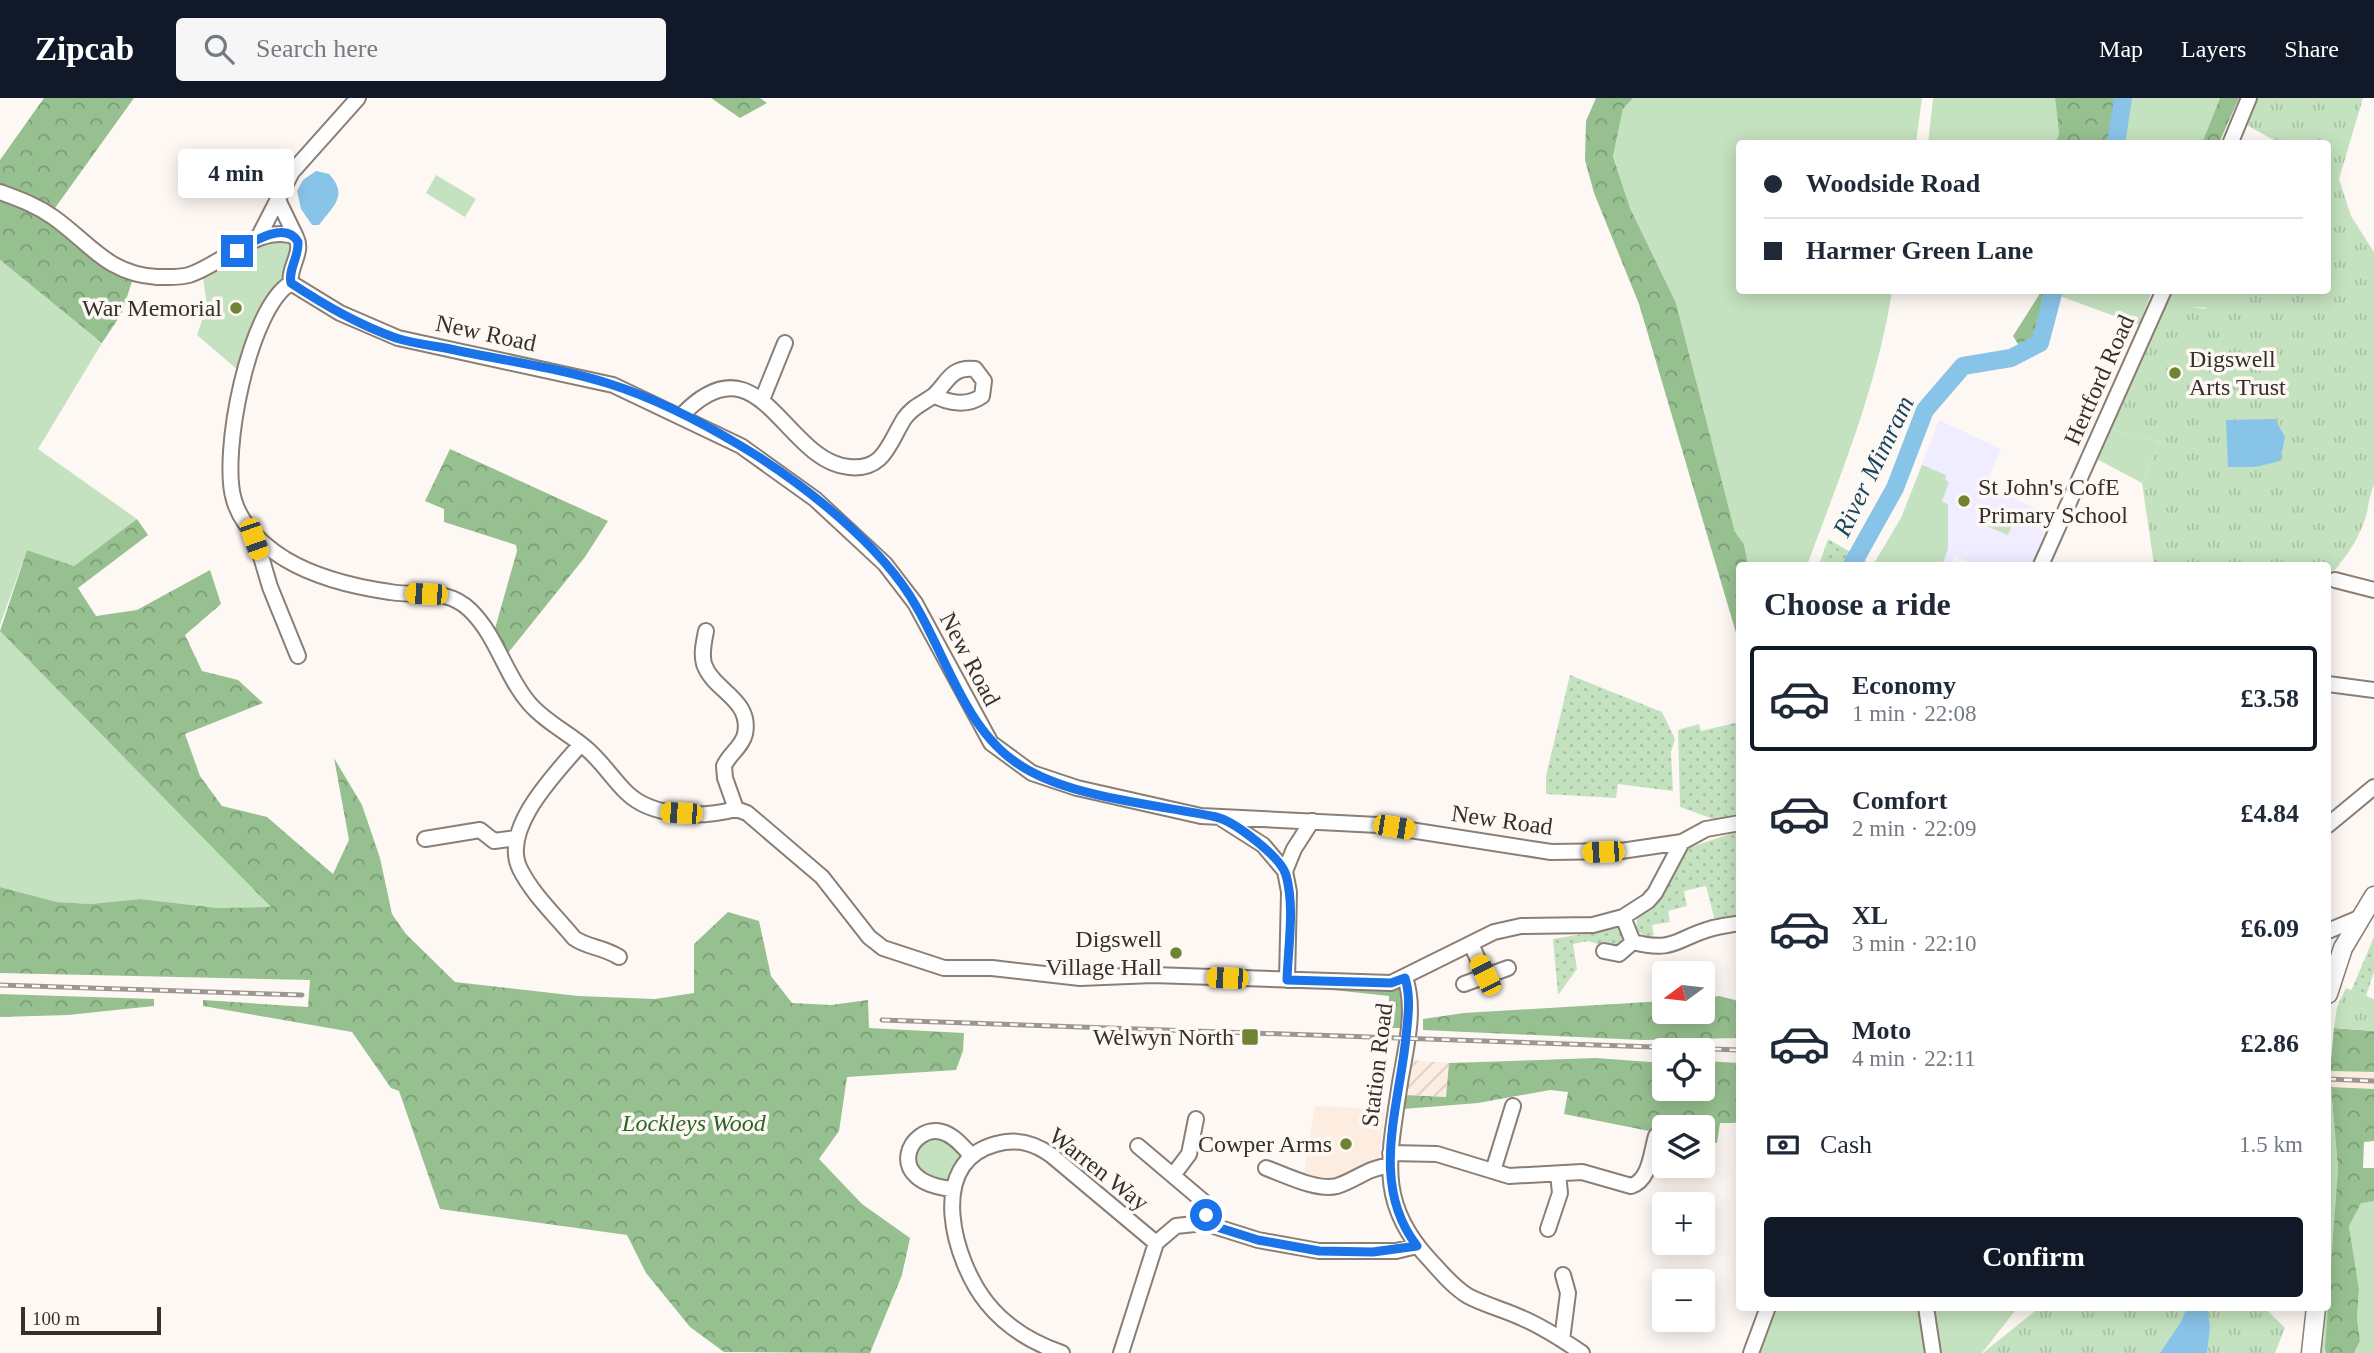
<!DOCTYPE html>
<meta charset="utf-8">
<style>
body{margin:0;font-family:"Times New Roman",serif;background:#f6f6f7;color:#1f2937;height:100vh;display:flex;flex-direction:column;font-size:26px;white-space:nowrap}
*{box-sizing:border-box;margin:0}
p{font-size:23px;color:#747a83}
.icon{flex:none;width:38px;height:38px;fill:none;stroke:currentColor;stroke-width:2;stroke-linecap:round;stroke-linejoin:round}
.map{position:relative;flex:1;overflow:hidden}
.panel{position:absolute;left:1736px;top:464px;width:595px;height:749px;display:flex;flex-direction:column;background:#fff;border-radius:7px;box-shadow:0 4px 18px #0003}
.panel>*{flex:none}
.top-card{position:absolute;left:1736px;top:42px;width:595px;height:154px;border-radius:7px;box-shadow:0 4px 18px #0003;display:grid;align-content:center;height:154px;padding:0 28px;background:#fff}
.needle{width:46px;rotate:255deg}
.controls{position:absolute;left:1652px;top:863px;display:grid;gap:14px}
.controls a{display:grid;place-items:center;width:63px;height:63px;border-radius:7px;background:#fff;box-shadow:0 4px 18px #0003;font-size:35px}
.scale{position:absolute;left:21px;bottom:18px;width:140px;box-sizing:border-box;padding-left:7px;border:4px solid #35302c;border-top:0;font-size:19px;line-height:24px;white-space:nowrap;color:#35302c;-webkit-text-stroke:5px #fef8f4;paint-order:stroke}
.end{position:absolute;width:32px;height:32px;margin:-16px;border:9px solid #1a73e8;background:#fff;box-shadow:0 0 0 4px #fff}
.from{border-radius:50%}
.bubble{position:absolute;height:49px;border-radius:7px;background:#fff;box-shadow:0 4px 18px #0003;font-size:23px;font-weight:700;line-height:49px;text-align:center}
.car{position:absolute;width:21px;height:42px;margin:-21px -10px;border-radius:9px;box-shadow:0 0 5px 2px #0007;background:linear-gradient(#f5c518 24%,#345 0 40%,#f5c518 0 76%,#345 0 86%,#f5c518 0)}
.top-card b{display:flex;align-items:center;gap:24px;height:66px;font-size:26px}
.top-card b+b{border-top:2px solid #e0e1e3}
.top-card i{width:18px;height:18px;background:#1f2937}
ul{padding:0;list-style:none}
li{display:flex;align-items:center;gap:21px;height:105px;margin:0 14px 10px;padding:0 14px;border:4px solid transparent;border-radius:7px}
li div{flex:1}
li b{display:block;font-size:26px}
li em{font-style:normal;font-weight:700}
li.on{border-color:#111827}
li>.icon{width:63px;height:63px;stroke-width:1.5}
h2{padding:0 28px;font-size:32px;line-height:84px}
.pay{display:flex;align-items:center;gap:18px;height:77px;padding:0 28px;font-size:26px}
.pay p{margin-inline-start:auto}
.button{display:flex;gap:14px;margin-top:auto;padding:14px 28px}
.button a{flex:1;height:80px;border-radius:7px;background:#111827;color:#fff;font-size:28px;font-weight:700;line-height:80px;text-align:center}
header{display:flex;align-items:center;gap:42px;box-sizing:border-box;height:98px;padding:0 35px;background:#111827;color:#fff}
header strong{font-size:33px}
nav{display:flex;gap:38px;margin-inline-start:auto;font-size:24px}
.search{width:490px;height:63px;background:#f6f6f7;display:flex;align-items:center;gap:18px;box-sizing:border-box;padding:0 24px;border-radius:7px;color:#747a83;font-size:26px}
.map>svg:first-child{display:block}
</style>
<header>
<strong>Zipcab</strong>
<div class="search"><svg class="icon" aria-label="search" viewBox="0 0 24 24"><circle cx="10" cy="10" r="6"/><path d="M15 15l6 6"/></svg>Search here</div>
<nav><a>Map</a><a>Layers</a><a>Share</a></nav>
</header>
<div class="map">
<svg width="2374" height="1255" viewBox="0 0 2374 1255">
<defs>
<pattern id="industrial-furrows" width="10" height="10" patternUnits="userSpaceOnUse" patternTransform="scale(1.75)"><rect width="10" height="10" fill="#fdede0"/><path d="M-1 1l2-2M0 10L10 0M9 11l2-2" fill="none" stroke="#d9ccc0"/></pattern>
<pattern id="forest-crowns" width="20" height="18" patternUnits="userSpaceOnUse" patternTransform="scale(1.75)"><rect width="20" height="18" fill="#97c090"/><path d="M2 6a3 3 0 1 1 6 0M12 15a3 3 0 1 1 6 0" fill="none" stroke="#7c9c76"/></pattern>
<pattern id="park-tufts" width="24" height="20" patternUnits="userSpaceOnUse" patternTransform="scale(1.75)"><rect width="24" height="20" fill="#c4e2bf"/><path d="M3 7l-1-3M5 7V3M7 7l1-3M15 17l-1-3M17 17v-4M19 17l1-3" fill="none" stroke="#a9c2a4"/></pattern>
<pattern id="garden-dots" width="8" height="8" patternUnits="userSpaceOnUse" patternTransform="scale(1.75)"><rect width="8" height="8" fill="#c4e2bf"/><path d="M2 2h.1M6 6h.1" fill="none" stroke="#a9c2a4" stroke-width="1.8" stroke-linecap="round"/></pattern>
</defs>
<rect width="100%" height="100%" fill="#fef8f4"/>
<!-- built -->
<path fill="#fdede0" d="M2330,973L2374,974V991L2331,989Z
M1315,1008L1385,1011L1379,1064L1347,1079L1324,1084L1304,1074Z"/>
<!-- industrial -->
<path fill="url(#industrial-furrows)" d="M1411,962L1449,965L1446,999L1405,997Z"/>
<!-- education -->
<path fill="#efedff" d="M1939,322L2001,351L1986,386L2056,421L2035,467H1975L1955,458L1950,467H1873L1901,420Z"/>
<!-- grass -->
<path fill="#c4e2bf" d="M1633,0H1922L1916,45L1740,46V192L1892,193C1877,289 1841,376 1807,467H1748L1744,446L1735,434L1676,205L1630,110L1613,57L1623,11Z
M1933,0H2055L2059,35L2056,45L1928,46Z
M2127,0H2220L2202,45L2121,46Z
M436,77L476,101L465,119L426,95Z
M296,139L283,190L245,274L238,272L197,237L207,208L202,173L258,140Z
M0,162L102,245L38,351L137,421L74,468L27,452L0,527Z
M2058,193V192L2152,193L2139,227L2057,197Z
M2168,193H2253C2234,217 2189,210 2163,204Z
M2109,331L2160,344L2142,385L2095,360Z
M1922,367L1946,377L1945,382L1949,384L1942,403L1948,407V451L1942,467H1873L1901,420Z
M1983,408L2014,422L2008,437L1977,424Z
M0,533L272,809L218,810L140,801L90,806L57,804L0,789Z
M2331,989L2338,1070L2326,1255H2316L2321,1209H2328V990Z
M946,1038L964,1057L951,1085L919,1078L912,1056L924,1040Z
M2374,1103V1255H2354L2360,1243L2357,1220L2359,1191L2349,1128L2361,1104Z
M1776,1209H1922L1929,1255H1757Z
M1931,1209H2018L1982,1255H1939Z"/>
<!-- forest -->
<path fill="url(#forest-crowns)" d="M44,0H134L50,117L134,177L122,215L102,245L0,162V62Z
M711,0H760L767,5L740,20Z
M1596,0H1633L1623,11L1613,58L1630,110L1676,205L1735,434L1744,446L1748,467H1740L1739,545L1639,206L1594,95L1585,62L1586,23Z
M2055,0H2120L2112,45H2056L2059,35Z
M2220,0H2239L2219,45H2202Z
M2038,193H2044L2035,242L2020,249L2013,238L2039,197Z
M450,351L608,423L585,459L508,555L494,534L517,453L516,447L444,424V411L425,403Z
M137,421L148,437L78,490L96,518L137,512L210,472L221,506L185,537L202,573L238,582L263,605L185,636L200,678L222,708L267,719L333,776L349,742L334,660L362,707L380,760L392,816L406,836L455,884L578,898L655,901L694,895V846L728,814L759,823L771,878L792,905L831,907L868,902L869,930L964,935L963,953L956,972L847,979L839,1033L819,1061L862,1106L910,1140L902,1177L870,1255L724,1254L690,1229L646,1175L627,1137L440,1111L399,993L391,990L352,934L203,908V902L308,909L310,882L0,875V789L57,804L90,806L140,801L218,810L271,809L0,533L27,452L74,468Z
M1324,887L1395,889L1404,897L1402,930H1390L1389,898L1324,891Z
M0,896L154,901V908L68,917L0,919Z
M1719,898L1739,903V940L1642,942L1423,932V921L1464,915L1664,903V914H1703V900Z
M2334,930L2374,933V974L2330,973Z
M1596,960L1664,965V990H1703V963L1739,965V1020L1735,1025H1720L1717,1045L1703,1043V1029H1664V1036L1564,1016L1568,994L1550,992L1478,1005L1403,1011L1405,997L1446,999L1449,965Z
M2331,989L2374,991V1043L2364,1044L2363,1070H2374V1103L2361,1105L2349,1128L2359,1191L2357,1220L2360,1243L2354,1255H2326L2325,1250L2338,1070Z"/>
<!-- park -->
<path fill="url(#park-tufts)" d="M2256,0H2363L2339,81L2351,118L2374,154V387C2368,400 2369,412 2364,424C2356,446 2343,463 2328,480V467H2154L2142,385L2160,344L2109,331L2163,204L2203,211L2238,202L2253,193L2328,192V46L2279,45L2245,26Z
M2346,890L2374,901V933L2334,930L2337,909Z
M2040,1209H2264L2285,1230L2275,1255H1983Z"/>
<!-- garden -->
<path fill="url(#garden-dots)" d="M1828,441L1873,467H1819Z
M1570,577L1662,614L1675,641L1671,654L1673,693L1618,686L1616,700L1546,696V678Z
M1739,624V720L1716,722L1680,709L1678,632L1699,626L1701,633Z
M1739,733V818L1715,823L1706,788L1684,793L1687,808L1668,813L1670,824L1652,827L1654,837L1649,839L1636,833L1637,819L1654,806L1688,750Z
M1617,830L1622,831L1625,839L1614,851L1588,843L1573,846L1577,871L1558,897L1553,841Z
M2374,839V874L2366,898L2351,893Z"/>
<!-- water -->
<path fill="#88c3e8" d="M316,73L329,76C349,98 333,108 319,127H312L301,111L297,93L303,82Z
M2275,321L2285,339L2280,363L2255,369H2228L2226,322Z
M2187,1209H2207L2210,1229L2207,1255H2160L2181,1224Z"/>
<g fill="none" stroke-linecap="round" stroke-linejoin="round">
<!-- river -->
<path stroke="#88c3e8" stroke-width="18" d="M2116,46L2123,0
M1852,467L1895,390L1925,312L1963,268L2011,260L2040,245L2054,192"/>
<!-- minor casing -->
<g stroke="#8b7e74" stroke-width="18">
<path id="minor" d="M2230,46L2249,0
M0,94C19,101 36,107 53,119C90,145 107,176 157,179C167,179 179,180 189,177C222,167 260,124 296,139C304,155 288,169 291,185
M279,104L296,139
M258,140L292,74L358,0
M291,185C249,209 220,357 234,402C241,427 263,447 285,461C315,479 355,489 390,494C419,499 446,489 470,512C497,538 505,577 529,605C545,624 569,635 587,651C602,664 612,680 626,694C652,720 702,720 736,711L747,715L822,779L869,839L883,850L944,870H992L1080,880L1153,877L1391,885L1494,834L1521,828L1593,827L1623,819L1648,803L1655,795L1682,744L1706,731L1740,725
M291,185L340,215L398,240L613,287L741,348L815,401L885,466L915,505L991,645L1032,675L1077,690L1201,718L1378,727L1551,754L1621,753L1682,744
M762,302L785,245
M682,317C760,236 784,363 849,369C884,373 889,345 904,321C912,309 922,306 933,298C947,286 950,268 975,271L984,283L982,298C968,308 949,306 934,297
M254,435L270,489L298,558
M2041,467L2164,192
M2335,482L2374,492
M706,533C704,544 701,555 704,566C713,593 752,601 745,636C742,649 729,656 724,668L725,680L736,711
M2328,586L2374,592
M581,646C556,675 500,731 520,771C533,797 556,818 574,840C588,850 601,848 619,859
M1219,719L1263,747L1285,773
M2328,727L2374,689
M425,741L480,732L494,743L516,740
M1623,819L1633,844
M2328,833L2359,820
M1471,846L1485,877
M1604,853L1619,856L1633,844C1675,855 1676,840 1713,830C1721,828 1730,827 1740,825
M1405,880C1417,913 1404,957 1399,991C1389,1060 1377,1105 1429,1161C1441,1174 1453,1189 1468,1198C1485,1207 1505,1212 1522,1220C1543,1229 1563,1242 1582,1255
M1287,882L1289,794L1285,773L1294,751L1312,723
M1464,886L1508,870
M1138,1048L1203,1103L1204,1125
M1390,1055L1437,1056L1509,1078L1582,1074L1631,1088C1650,1082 1651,1055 1656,1038
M1266,1070C1286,1077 1316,1093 1337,1088C1356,1082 1369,1069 1389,1068
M1493,1073L1513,1008
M1174,1076L1189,1056L1196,1021
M953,1091C880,1084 911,1025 942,1034C954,1037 963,1049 972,1058
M1548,1131L1560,1095L1558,1076
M1926,1209L1933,1255
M1562,1242L1568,1195L1563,1177
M1062,1255C1033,1245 1007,1230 987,1205C954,1164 925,1065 996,1046C1017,1040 1034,1045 1051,1057L1156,1145
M1121,1255L1156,1145L1176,1128L1204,1125L1258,1142L1319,1153H1396L1417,1148
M1751,1255L1768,1209"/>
</g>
<!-- major casing -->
<g stroke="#8b7e74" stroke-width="21">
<path id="major" d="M2328,896L2343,850L2374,798
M2311,1255L2316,1209"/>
</g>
<!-- minor -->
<use href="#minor" stroke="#fff" stroke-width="14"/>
<!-- major -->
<use href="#major" stroke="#fff" stroke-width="18"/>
<!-- rail casing -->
<g stroke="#9b9692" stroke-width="5">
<path id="rail" d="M0,887L302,897
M882,922L1740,952
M2328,981L2374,983"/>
</g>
<!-- rail -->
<use href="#rail" stroke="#fef8f4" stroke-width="2.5" stroke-dasharray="8" stroke-linecap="butt"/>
</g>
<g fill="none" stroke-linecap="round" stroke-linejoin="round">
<!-- route -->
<path stroke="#1a73e8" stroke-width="9" d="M237,153C252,144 286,122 298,144C299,159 288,171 291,185C324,207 359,227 396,240C415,246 436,248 455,252C506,263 560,270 610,286C654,300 701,324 741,348C801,384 882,447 916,508C946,559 965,628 1014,663C1064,700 1156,706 1216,719C1234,723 1281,759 1286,777C1295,809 1288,849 1287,882L1391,885L1405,880C1411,899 1408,919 1406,939C1399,1010 1369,1086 1417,1148L1373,1154L1319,1153L1258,1142L1204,1125L1206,1117"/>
</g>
<!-- markers -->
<g fill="#708333" stroke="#fef8f4" stroke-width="2.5">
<circle cx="236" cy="210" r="7"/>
<circle cx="2175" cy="275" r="7"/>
<circle cx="1964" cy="403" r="7"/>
<circle cx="1176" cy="855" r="7"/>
<rect x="1241" y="930" width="18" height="18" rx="3.5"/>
<circle cx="1346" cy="1046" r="7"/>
</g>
<g text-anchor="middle" stroke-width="7" stroke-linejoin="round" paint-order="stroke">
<!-- poi labels -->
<g font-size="24" fill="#35302c" stroke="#fef8f4" text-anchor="end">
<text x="222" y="218">War Memorial</text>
<text x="2189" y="269" text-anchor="start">Digswell<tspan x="2189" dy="28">Arts Trust</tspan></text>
<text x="1978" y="397" text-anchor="start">St John's CofE<tspan x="1978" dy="28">Primary School</tspan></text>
<text x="1162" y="849">Digswell<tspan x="1162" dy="28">Village Hall</tspan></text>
<text x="1234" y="947">Welwyn North</text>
<text x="1332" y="1054">Cowper Arms</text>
</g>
<!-- street labels -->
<g font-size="24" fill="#35302c" stroke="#fef8f4">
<text transform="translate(486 235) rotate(12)" y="8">New Road</text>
<text transform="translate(2099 282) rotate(-66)" y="8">Hertford Road</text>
<text transform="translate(970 561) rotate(62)" y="8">New Road</text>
<text transform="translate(1502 722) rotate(8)" y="8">New Road</text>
<text transform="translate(1377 967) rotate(-83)" y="8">Station Road</text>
<text transform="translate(1099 1071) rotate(38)" y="8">Warren Way</text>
</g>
<!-- park labels -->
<g font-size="24" font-style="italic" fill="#2d6325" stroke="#fef8f4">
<text x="694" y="1033">Lockleys Wood</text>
</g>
<!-- water labels -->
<g font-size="26" font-style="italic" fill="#184660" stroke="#fef8f4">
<text transform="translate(1873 368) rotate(-64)" y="9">River Mimram</text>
</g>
</g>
</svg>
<div class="controls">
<a><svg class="needle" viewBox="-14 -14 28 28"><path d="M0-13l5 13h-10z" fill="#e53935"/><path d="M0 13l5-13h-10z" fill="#747a83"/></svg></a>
<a><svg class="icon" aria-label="locate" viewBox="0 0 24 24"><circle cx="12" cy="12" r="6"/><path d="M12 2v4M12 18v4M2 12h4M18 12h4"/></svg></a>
<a><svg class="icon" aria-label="layers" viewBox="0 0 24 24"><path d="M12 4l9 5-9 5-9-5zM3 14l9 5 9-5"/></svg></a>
<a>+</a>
<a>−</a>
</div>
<div class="scale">100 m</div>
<i class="end from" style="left:1206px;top:1117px"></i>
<i class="end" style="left:237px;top:153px"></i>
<div class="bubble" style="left:178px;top:51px;width:116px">4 min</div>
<i class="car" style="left:254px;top:441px;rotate:161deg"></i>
<i class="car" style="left:426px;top:496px;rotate:272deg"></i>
<i class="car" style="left:681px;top:715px;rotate:273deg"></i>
<i class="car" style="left:1394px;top:729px;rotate:99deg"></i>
<i class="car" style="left:1603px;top:754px;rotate:268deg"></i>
<i class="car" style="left:1485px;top:877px;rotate:334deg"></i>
<i class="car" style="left:1227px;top:880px;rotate:272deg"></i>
<div class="top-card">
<b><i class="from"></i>Woodside Road</b>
<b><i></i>Harmer Green Lane</b>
</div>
<section class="panel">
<h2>Choose a ride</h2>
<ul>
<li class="on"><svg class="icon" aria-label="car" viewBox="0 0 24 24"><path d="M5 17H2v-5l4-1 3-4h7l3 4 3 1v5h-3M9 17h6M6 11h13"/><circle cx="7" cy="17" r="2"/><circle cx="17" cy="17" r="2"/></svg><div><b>Economy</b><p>1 min · 22:08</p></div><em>£3.58</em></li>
<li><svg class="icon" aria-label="car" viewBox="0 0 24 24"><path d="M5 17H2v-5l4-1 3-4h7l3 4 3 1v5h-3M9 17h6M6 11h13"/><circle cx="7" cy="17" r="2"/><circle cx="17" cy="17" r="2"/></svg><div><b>Comfort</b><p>2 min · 22:09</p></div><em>£4.84</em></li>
<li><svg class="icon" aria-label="car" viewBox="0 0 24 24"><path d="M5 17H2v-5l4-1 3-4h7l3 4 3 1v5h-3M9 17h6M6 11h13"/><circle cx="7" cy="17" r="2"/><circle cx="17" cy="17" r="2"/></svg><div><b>XL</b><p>3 min · 22:10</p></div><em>£6.09</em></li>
<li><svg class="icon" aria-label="car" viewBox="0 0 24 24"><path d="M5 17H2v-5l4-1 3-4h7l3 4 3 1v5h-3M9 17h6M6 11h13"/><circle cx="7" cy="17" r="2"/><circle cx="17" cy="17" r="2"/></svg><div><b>Moto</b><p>4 min · 22:11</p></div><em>£2.86</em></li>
</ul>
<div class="pay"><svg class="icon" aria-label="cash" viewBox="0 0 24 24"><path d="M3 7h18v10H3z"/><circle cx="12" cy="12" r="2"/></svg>Cash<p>1.5 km</p></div>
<div class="button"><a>Confirm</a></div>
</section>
</div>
